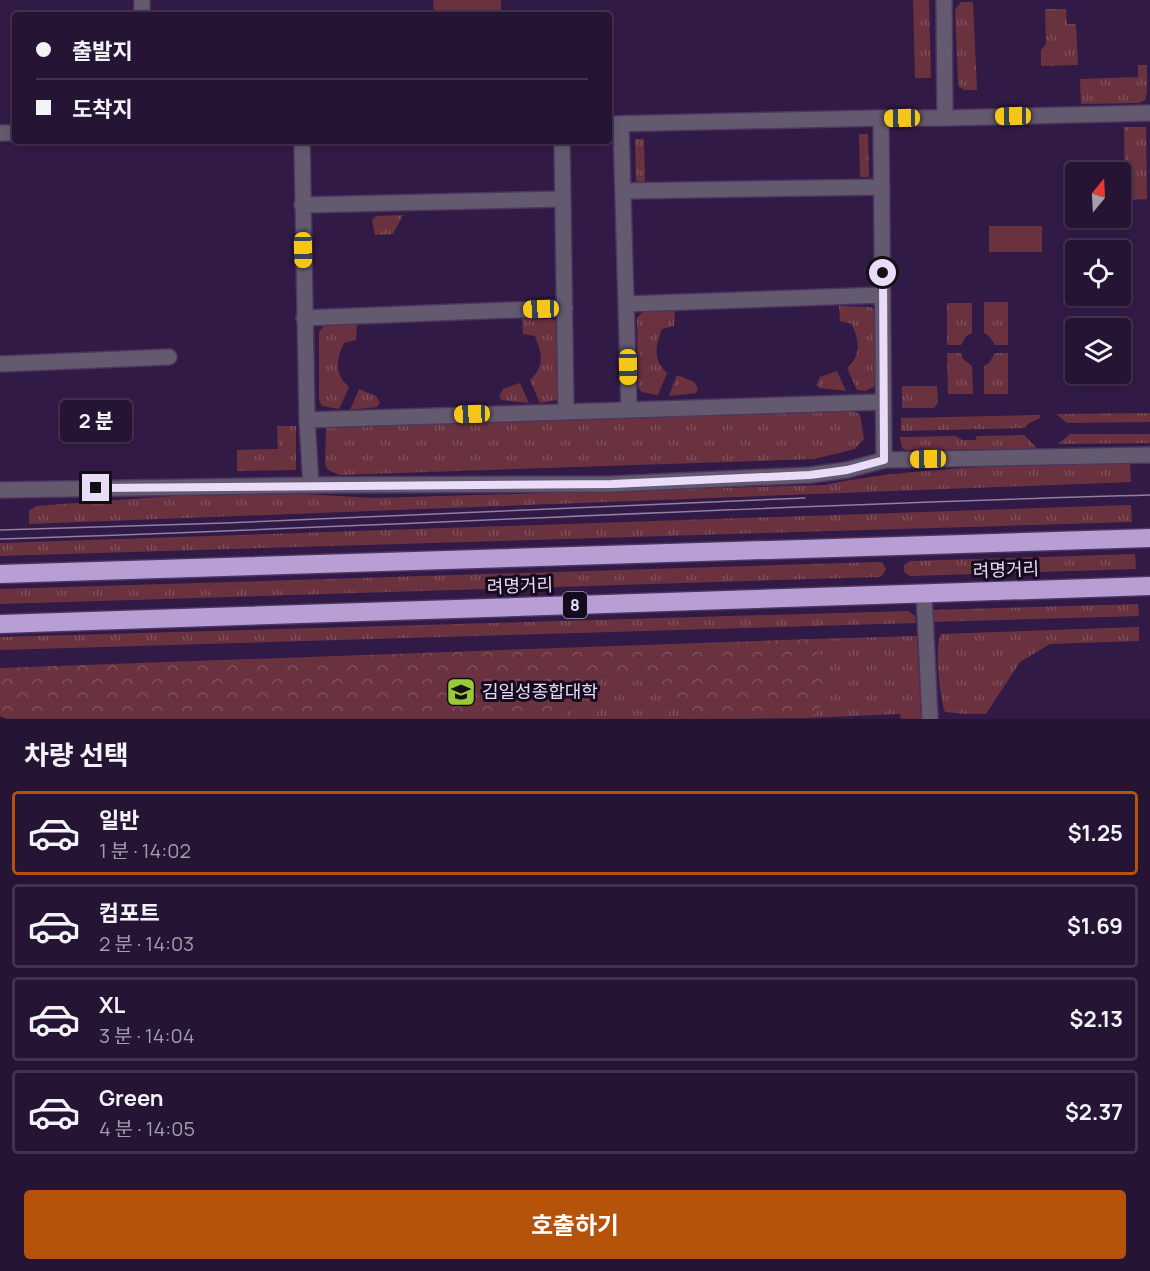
<!DOCTYPE html>
<html lang="ko">
<meta charset="utf-8">
<style>
body{margin:0;font-family:Manrope,"Noto Sans KR",sans-serif;background:#2e1d3c;color:#f1f3f6;height:100vh;display:flex;flex-direction:column;font-size:22px;white-space:nowrap}
*{box-sizing:border-box;margin:0}
p{font-size:20px;color:#a49eac}
.icon{flex:none;width:33px;height:33px;fill:none;stroke:currentColor;stroke-width:2;stroke-linecap:round;stroke-linejoin:round}
.map{position:relative;height:719px;overflow:hidden}
.drawer{display:flex;flex-direction:column;background:#261434;flex:1}
.drawer>*{flex:none}
.guide{position:absolute;left:12px;top:12px;width:600px;height:132px;border-radius:6px;box-shadow:0 3px 9px #0003,0 0 0 2px #42334f;display:grid;align-content:center;height:132px;padding:0 24px;background:#261434}
.needle{width:39px;rotate:18deg}
.controls{position:absolute;left:1065px;top:162px;display:grid;gap:12px}
.controls a{display:grid;place-items:center;width:66px;height:66px;border-radius:6px;background:#261434;box-shadow:0 3px 9px #0003,0 0 0 2px #42334f;font-size:30px}
.end{position:absolute;width:27px;height:27px;margin:-14px;border:8px solid #eadcf9;background:#111;box-shadow:0 0 0 3px #111}
.from{border-radius:50%}
.bubble{position:absolute;height:42px;border-radius:6px;background:#261434;box-shadow:0 3px 9px #0003,0 0 0 2px #42334f;font-size:20px;font-weight:700;line-height:42px;text-align:center}
.car{position:absolute;width:18px;height:36px;margin:-18px -9px;border-radius:8px;box-shadow:0 0 4px 2px #0007;background:linear-gradient(#f5c518 24%,#345 0 40%,#f5c518 0 76%,#345 0 86%,#f5c518 0)}
.guide b{display:flex;align-items:center;gap:21px;height:57px;font-size:22px}
.guide b+b{border-top:2px solid #42334f}
.guide i{width:15px;height:15px;background:#f1f3f6}
ul{padding:0;list-style:none}
li{display:flex;align-items:center;gap:18px;height:84px;margin:0 12px 9px;padding:0 12px;border:3px solid #42334f;border-radius:6px}
li div{flex:1}
li b{display:block;font-size:22px}
li em{font-style:normal;font-weight:700}
li.current{border-color:#b45309}
li>.icon{width:54px;height:54px;stroke-width:1.5}
h2{padding:0 24px;font-size:27px;line-height:72px}
.button{display:flex;gap:12px;margin-top:auto;padding:12px 24px}
.button a{flex:1;height:69px;border-radius:6px;background:#b45309;color:#fff;font-size:24px;font-weight:700;line-height:69px;text-align:center}
.map>svg:first-child{display:block}
</style>
<div class="map">
<svg width="1150" height="719" viewBox="0 0 1150 719">
<defs>
<pattern id="grass-tufts" width="24" height="20" patternUnits="userSpaceOnUse" patternTransform="scale(1.5)"><rect width="24" height="20" fill="#6a323f"/><path d="M3 7l-1-3M5 7V3M7 7l1-3M15 17l-1-3M17 17v-4M19 17l1-3" fill="none" stroke="#7f4f5c"/></pattern>
<pattern id="forest-crowns" width="20" height="18" patternUnits="userSpaceOnUse" patternTransform="scale(1.5)"><rect width="20" height="18" fill="#6a323f"/><path d="M2 6a3 3 0 1 1 6 0M12 15a3 3 0 1 1 6 0" fill="none" stroke="#7f4f5c"/></pattern>
</defs>
<rect width="100%" height="100%" fill="#321a46"/>
<!-- grass -->
<path fill="url(#grass-tufts)" d="M913,0H929L931,78H915Z
M961,2H973L977,90H965L959,87L958,81L955,10Z
M1045,9H1066L1067,24H1076L1078,65L1041,66V50L1046,44Z
M1138,65H1147V93L1145,100L1139,103L1081,104L1080,79L1138,77Z
M1124,127H1146L1147,199L1125,200Z
M859,134H868L869,177H860Z
M635,139H644L645,182L636,183Z
M403,215L393,234L375,235L372,220L376,216Z
M984,302H1008V345H995L989,336L984,333Z
M947,303H972V333L966,336L961,345H947Z
M839,306L871,307L877,313V381L874,387L865,391L857,390L847,368C862,355 859,341 852,324L840,321Z
M675,310L674,326L662,329C655,346 653,360 667,373L658,395L641,392L638,386L637,318L643,312Z
M522,318L554,319L560,326V393L557,400L540,403L530,380C545,367 542,353 535,336L523,334Z
M357,324L356,340L344,343C336,359 334,374 349,387L339,409L322,406L319,400V332L324,326Z
M947,353H961L963,359L972,366L973,394H948Z
M995,353H1008V394H984V366L989,363Z
M837,371L846,391L819,388L817,385L820,377Z
M677,375L694,382L698,389L696,393L669,396Z
M520,383L529,403L502,400L499,397L503,389Z
M902,386H937L938,403L934,408H902Z
M359,389L376,396L380,403L377,407L350,410Z
M850,411L860,414L864,439L855,449L814,459L340,475L328,470L325,464L326,428Z
M1150,413V422L1067,423L1056,414Z
M1040,415V418L1029,423L1025,428L901,431V418Z
M277,426H296V470L237,471V450L278,449Z
M1070,434H1150V443L1058,444Z
M1024,435L1035,446L1036,449L906,450L902,448L900,437L956,436L962,440H975L977,436Z
M1130,463L1131,482L29,524V511L36,506L172,496L303,494L374,498L824,485C924,464 1028,466 1130,463Z
M1131,505L1132,522L0,556V543Z
M1135,554L1136,569L910,576L904,572V565L910,561Z
M878,562H882L886,569L883,575L879,577L0,604V589Z
M1138,604L1139,616L931,622V610Z
M908,611L915,616L916,623L0,650V637Z
M1139,627V641L1050,644L1020,662L986,714H966L945,712C940,698 934,647 941,634Z
M917,636L921,719H901L900,714L808,718L828,702C830,674 826,664 811,639Z
M630,672L661,687L702,719H562L574,702L602,675Z"/>
<!-- forest -->
<path fill="url(#forest-crowns)" d="M811,639C826,664 830,674 828,702L808,718L702,719L661,687L630,672L602,675L574,702L562,719H7L0,716V668Z"/>
<!-- green -->
<path fill="#6a323f" d="M433,0H501V15H434Z
M989,226H1042V252H989Z"/>
<g fill="none" stroke-linecap="round" stroke-linejoin="round">
<!-- minor casing -->
<g stroke="#4c355f" stroke-width="18">
<path id="minor" d="M142,0V15
M945,118L1150,113
M609,124L881,118
M621,124L629,409
M0,133H15
M302,141L307,420
M562,141L566,411
M623,191L882,187
M302,205L563,199
M627,304L883,295
M304,318L565,308
M0,364L169,357
M884,460L1150,455
M311,485L307,420L882,402
M0,490L311,485L612,484L810,475L847,470L884,460L881,118H945L944,0
M924,594L930,719"/>
</g>
<!-- highway casing -->
<g stroke="#4c355f" stroke-width="21">
<path id="highway" d="M0,574L1150,538
M0,624L1150,586"/>
</g>
<!-- minor -->
<use href="#minor" stroke="#645a6f" stroke-width="15"/>
<!-- highway -->
<use href="#highway" stroke="#b89ed4" stroke-width="18"/>
<!-- tram -->
<path stroke="#917ea2" stroke-width="1.5" d="M0,530L225,523L805,498
M0,539C383,527 767,505 1150,495"/>
</g>
<g fill="none" stroke-linecap="round" stroke-linejoin="round">
<!-- route -->
<path stroke="#eadcf9" stroke-width="8" d="M96,488L612,484L810,475L847,470L884,460L883,273"/>
</g>
<!-- icons -->
<defs>
<g id="university-square" transform="scale(1.5)"><rect x="-9" y="-9" width="18" height="18" rx="4" fill="#99cb36" stroke="#150b1e"/><path d="M0-5L7-2L0 1L-7-2ZM-4 1L0 2.5L4 1V4Q0 6-4 4Z" fill="#111"/></g>
</defs>
<g fill-rule="evenodd">
<use href="#university-square" x="461" y="692"/>
</g>
<g text-anchor="middle" stroke-width="6" stroke-linejoin="round" paint-order="stroke">
<!-- shield labels -->
<rect fill="#150b1e" stroke="#aa9db7" stroke-width="1.5" x="563" y="592" width="24" height="26" rx="4.5"/>
<g font-size="16" font-weight="bold" fill="#eadcf9">
<text x="575" y="611">8</text>
</g>
<!-- street labels -->
<g font-size="18" fill="#eadcf9" stroke="#150b1e">
<text transform="translate(1006 570) rotate(-2)" y="6">려명거리</text>
<text transform="translate(520 586) rotate(-2)" y="6">려명거리</text>
</g>
<!-- poi labels -->
<g font-size="18" fill="#eadcf9" stroke="#150b1e" text-anchor="start">
<text x="482" y="698">김일성종합대학</text>
</g>
</g>
</svg>
<div class="controls">
<a><svg class="needle" viewBox="-14 -14 28 28"><path d="M0-13l5 13h-10z" fill="#e53935"/><path d="M0 13l5-13h-10z" fill="#a49eac"/></svg></a>
<a><svg class="icon" aria-label="locate" viewBox="0 0 24 24"><circle cx="12" cy="12" r="6"/><path d="M12 2v4M12 18v4M2 12h4M18 12h4"/></svg></a>
<a><svg class="icon" aria-label="layers" viewBox="0 0 24 24"><path d="M12 4l9 5-9 5-9-5zM3 14l9 5 9-5"/></svg></a>
</div>
<i class="end from" style="left:883px;top:273px"></i>
<i class="end" style="left:96px;top:488px"></i>
<div class="bubble" style="left:60px;top:400px;width:72px">2 분</div>
<i class="car" style="left:1013px;top:116px;rotate:269deg"></i>
<i class="car" style="left:902px;top:118px;rotate:269deg"></i>
<i class="car" style="left:303px;top:250px;rotate:179deg"></i>
<i class="car" style="left:541px;top:309px;rotate:268deg"></i>
<i class="car" style="left:628px;top:367px;rotate:179deg"></i>
<i class="car" style="left:472px;top:414px;rotate:268deg"></i>
<i class="car" style="left:928px;top:459px;rotate:269deg"></i>
<div class="guide">
<b><i class="from"></i>출발지</b>
<b><i></i>도착지</b>
</div>
</div>
<section class="drawer">
<h2>차량 선택</h2>
<ul>
<li class="current"><svg class="icon" aria-label="car" viewBox="0 0 24 24"><path d="M5 17H2v-5l4-1 3-4h7l3 4 3 1v5h-3M9 17h6M6 11h13"/><circle cx="7" cy="17" r="2"/><circle cx="17" cy="17" r="2"/></svg><div><b>일반</b><p>1 분 · 14:02</p></div><em>$1.25</em></li>
<li><svg class="icon" aria-label="car" viewBox="0 0 24 24"><path d="M5 17H2v-5l4-1 3-4h7l3 4 3 1v5h-3M9 17h6M6 11h13"/><circle cx="7" cy="17" r="2"/><circle cx="17" cy="17" r="2"/></svg><div><b>컴포트</b><p>2 분 · 14:03</p></div><em>$1.69</em></li>
<li><svg class="icon" aria-label="car" viewBox="0 0 24 24"><path d="M5 17H2v-5l4-1 3-4h7l3 4 3 1v5h-3M9 17h6M6 11h13"/><circle cx="7" cy="17" r="2"/><circle cx="17" cy="17" r="2"/></svg><div><b>XL</b><p>3 분 · 14:04</p></div><em>$2.13</em></li>
<li><svg class="icon" aria-label="car" viewBox="0 0 24 24"><path d="M5 17H2v-5l4-1 3-4h7l3 4 3 1v5h-3M9 17h6M6 11h13"/><circle cx="7" cy="17" r="2"/><circle cx="17" cy="17" r="2"/></svg><div><b>Green</b><p>4 분 · 14:05</p></div><em>$2.37</em></li>
</ul>
<div class="button"><a>호출하기</a></div>
</section>
